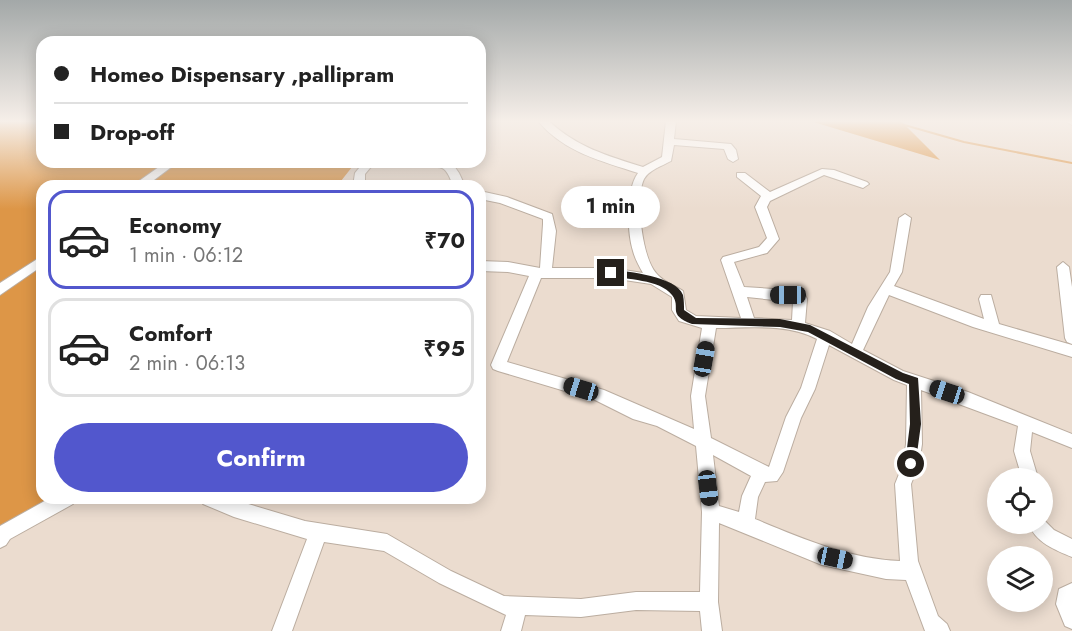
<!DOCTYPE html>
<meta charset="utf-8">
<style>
body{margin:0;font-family:Jost,sans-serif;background:#f6f6f6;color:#222;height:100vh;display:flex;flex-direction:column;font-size:22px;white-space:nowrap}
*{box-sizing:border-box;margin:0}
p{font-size:20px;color:#767676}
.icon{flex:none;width:33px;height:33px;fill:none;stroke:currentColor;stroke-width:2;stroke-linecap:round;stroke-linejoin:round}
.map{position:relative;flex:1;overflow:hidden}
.side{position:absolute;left:36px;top:180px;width:450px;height:324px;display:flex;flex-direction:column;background:#fff;border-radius:18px;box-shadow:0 3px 15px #0003}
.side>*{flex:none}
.hud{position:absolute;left:36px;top:36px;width:450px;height:132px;border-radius:18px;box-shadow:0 3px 15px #0003;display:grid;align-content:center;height:132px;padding:0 18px;background:#fff}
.controls{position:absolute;left:987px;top:468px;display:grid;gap:12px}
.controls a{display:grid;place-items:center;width:66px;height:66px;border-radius:50%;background:#fff;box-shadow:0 3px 15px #0003;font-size:30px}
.end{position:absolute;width:27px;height:27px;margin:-14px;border:8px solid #25201b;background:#fff;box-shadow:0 0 0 3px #fff}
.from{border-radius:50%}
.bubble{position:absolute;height:42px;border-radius:21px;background:#fff;box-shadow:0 3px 15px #0003;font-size:20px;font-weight:700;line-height:42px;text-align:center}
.car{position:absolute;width:18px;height:36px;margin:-18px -9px;border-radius:8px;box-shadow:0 0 4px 2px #0007;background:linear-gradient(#222 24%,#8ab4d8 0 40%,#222 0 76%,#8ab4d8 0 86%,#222 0)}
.hud b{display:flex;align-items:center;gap:21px;height:57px;font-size:22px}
.hud b+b{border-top:2px solid #e0e0e0}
.hud i{width:15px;height:15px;background:#222}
ul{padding:10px 0 0;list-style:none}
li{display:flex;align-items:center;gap:18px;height:99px;margin:0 12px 9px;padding:0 6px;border:3px solid #e0e0e0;border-radius:18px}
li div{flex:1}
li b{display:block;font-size:22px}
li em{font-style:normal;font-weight:700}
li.active{border-color:#5257cd}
li>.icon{width:54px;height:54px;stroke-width:1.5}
.cta{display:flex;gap:12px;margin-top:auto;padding:12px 18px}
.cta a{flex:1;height:69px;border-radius:36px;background:#5257cd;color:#fff;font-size:24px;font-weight:700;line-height:69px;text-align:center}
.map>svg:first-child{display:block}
</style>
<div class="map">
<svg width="1072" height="631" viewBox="0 0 1072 631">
<rect width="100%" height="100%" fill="#ebdccf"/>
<!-- water -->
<path fill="#dd9647" d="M0,121H42V162H356L337,186H42V498H55L0,529Z
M810,121H901L940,160Z"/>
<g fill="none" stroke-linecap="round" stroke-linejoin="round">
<!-- stream -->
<path stroke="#dd9647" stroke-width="2" d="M901,124L964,142L1072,163"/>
<!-- minor casing -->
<g stroke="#bbada0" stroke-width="2">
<path id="minor" d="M538,121H549C576,147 608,156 643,167L662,157L666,121H676L674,139L731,144L736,150L738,159L733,162L728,159L724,149L674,145L671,161C662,166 649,170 644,179C635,198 642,257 656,273C662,281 675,286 683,291L686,310L696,316L741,318L721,260L723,257L759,247L767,238L755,207L761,196L737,177V173H745L770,192L822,169L834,170L867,182L869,184L863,188L824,175L770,201L767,207L779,239L767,253L734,262L744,287L788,290L805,295L807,299L805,323L830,331L852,344L868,307L890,272L899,218L905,214L911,218L902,272L894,286L984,319L979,299L981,295H991L999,324L1072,345V357L973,327L889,295L863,350L903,371L968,392L1072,434V448L1032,432L1030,451L1038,478H1022L1014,451L1018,426L921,390L922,444L919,464L911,484L918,561L938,616L947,624L950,631H925L906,580L886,579L822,565L719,523L718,602L722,631H702L700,611L636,610L581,617L525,615L521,631H501L506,615L439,583L384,551L324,542L292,631H272L307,539L234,517L203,504L201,498H228L305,521L387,534L451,571L504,596L581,599L636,592H700L702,512L696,446L657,426L633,419L595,400L498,371L493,369L491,365L529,276L508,272L480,271V261L508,262L540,268L543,224V219L500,203L480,199V191L507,197L552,214L556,231L552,268H611L643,273C639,266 635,259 633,251C627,232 626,189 638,173C601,161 564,152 538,121ZM541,278H611L651,284L672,297V310L679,321L702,328L691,396L694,429L604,390L507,362ZM747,297L793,302L792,320L754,318ZM716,328C749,328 787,323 817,339L801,388L786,417L769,467L711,438L705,396ZM829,345L894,380L907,385L906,444L903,464L895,484L900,561C849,559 801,538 755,519L758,497L765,482L777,481L783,472L801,418L815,389ZM713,455L751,476L742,496L739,512L719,506Z
M1065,121H1072V125Z
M166,162H178L146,186H132Z
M364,162H375L365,174V186H353L355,173Z
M419,162L452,163L459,173L465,186H453C443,155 435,174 419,162Z
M42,256V266L0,295V283Z
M1063,262L1069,267L1072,287V344L1067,342L1065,338L1057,267Z
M50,498H75L73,504L10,539L6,545L0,548V526Z
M1042,518L1054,530L1072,539V557C1055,550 1035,542 1029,524H1042Z
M1072,583V629L1065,626L1056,604L1059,589Z"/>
</g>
<!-- minor -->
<use href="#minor" fill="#fff" fill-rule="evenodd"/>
</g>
<!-- sky -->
<linearGradient id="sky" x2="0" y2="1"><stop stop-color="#a3a8a8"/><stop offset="0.58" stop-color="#f6efe9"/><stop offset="1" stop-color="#f6efe9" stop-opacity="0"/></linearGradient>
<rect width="1072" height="209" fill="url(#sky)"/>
<!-- route -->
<path fill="#25201b" d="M611,269C628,272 676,276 683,295C684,300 684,306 684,310L696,318L780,319L810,325L903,373L918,378L921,424L915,468L911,469L905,464L910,424L909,384L896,379L808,332L780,327L692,324C666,314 682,308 672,295C660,279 626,280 608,275V270Z"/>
</svg>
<div class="controls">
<a><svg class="icon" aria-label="locate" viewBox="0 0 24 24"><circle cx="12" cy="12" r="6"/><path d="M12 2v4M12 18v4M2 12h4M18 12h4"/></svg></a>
<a><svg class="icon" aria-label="layers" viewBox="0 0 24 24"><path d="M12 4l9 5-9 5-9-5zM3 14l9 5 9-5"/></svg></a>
</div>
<i class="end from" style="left:911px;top:464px"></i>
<i class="end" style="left:611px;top:273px"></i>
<div class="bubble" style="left:561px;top:186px;width:99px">1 min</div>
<i class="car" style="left:788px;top:295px;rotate:270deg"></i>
<i class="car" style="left:704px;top:359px;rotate:10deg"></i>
<i class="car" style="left:581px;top:389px;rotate:287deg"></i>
<i class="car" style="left:947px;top:392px;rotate:288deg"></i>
<i class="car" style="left:708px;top:488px;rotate:173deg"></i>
<i class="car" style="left:835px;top:558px;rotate:102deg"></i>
<div class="hud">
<b><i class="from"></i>Homeo Dispensary ,pallipram</b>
<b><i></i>Drop-off</b>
</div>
<section class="side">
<ul>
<li class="active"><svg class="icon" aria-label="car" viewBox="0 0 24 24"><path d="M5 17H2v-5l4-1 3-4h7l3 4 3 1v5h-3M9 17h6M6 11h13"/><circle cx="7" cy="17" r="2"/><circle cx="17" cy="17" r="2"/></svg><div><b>Economy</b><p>1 min · 06:12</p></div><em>₹70</em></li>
<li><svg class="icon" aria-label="car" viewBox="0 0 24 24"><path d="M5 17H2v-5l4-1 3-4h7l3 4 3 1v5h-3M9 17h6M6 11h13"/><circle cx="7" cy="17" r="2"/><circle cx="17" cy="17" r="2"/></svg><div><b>Comfort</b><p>2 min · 06:13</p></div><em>₹95</em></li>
</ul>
<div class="cta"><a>Confirm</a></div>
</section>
</div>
